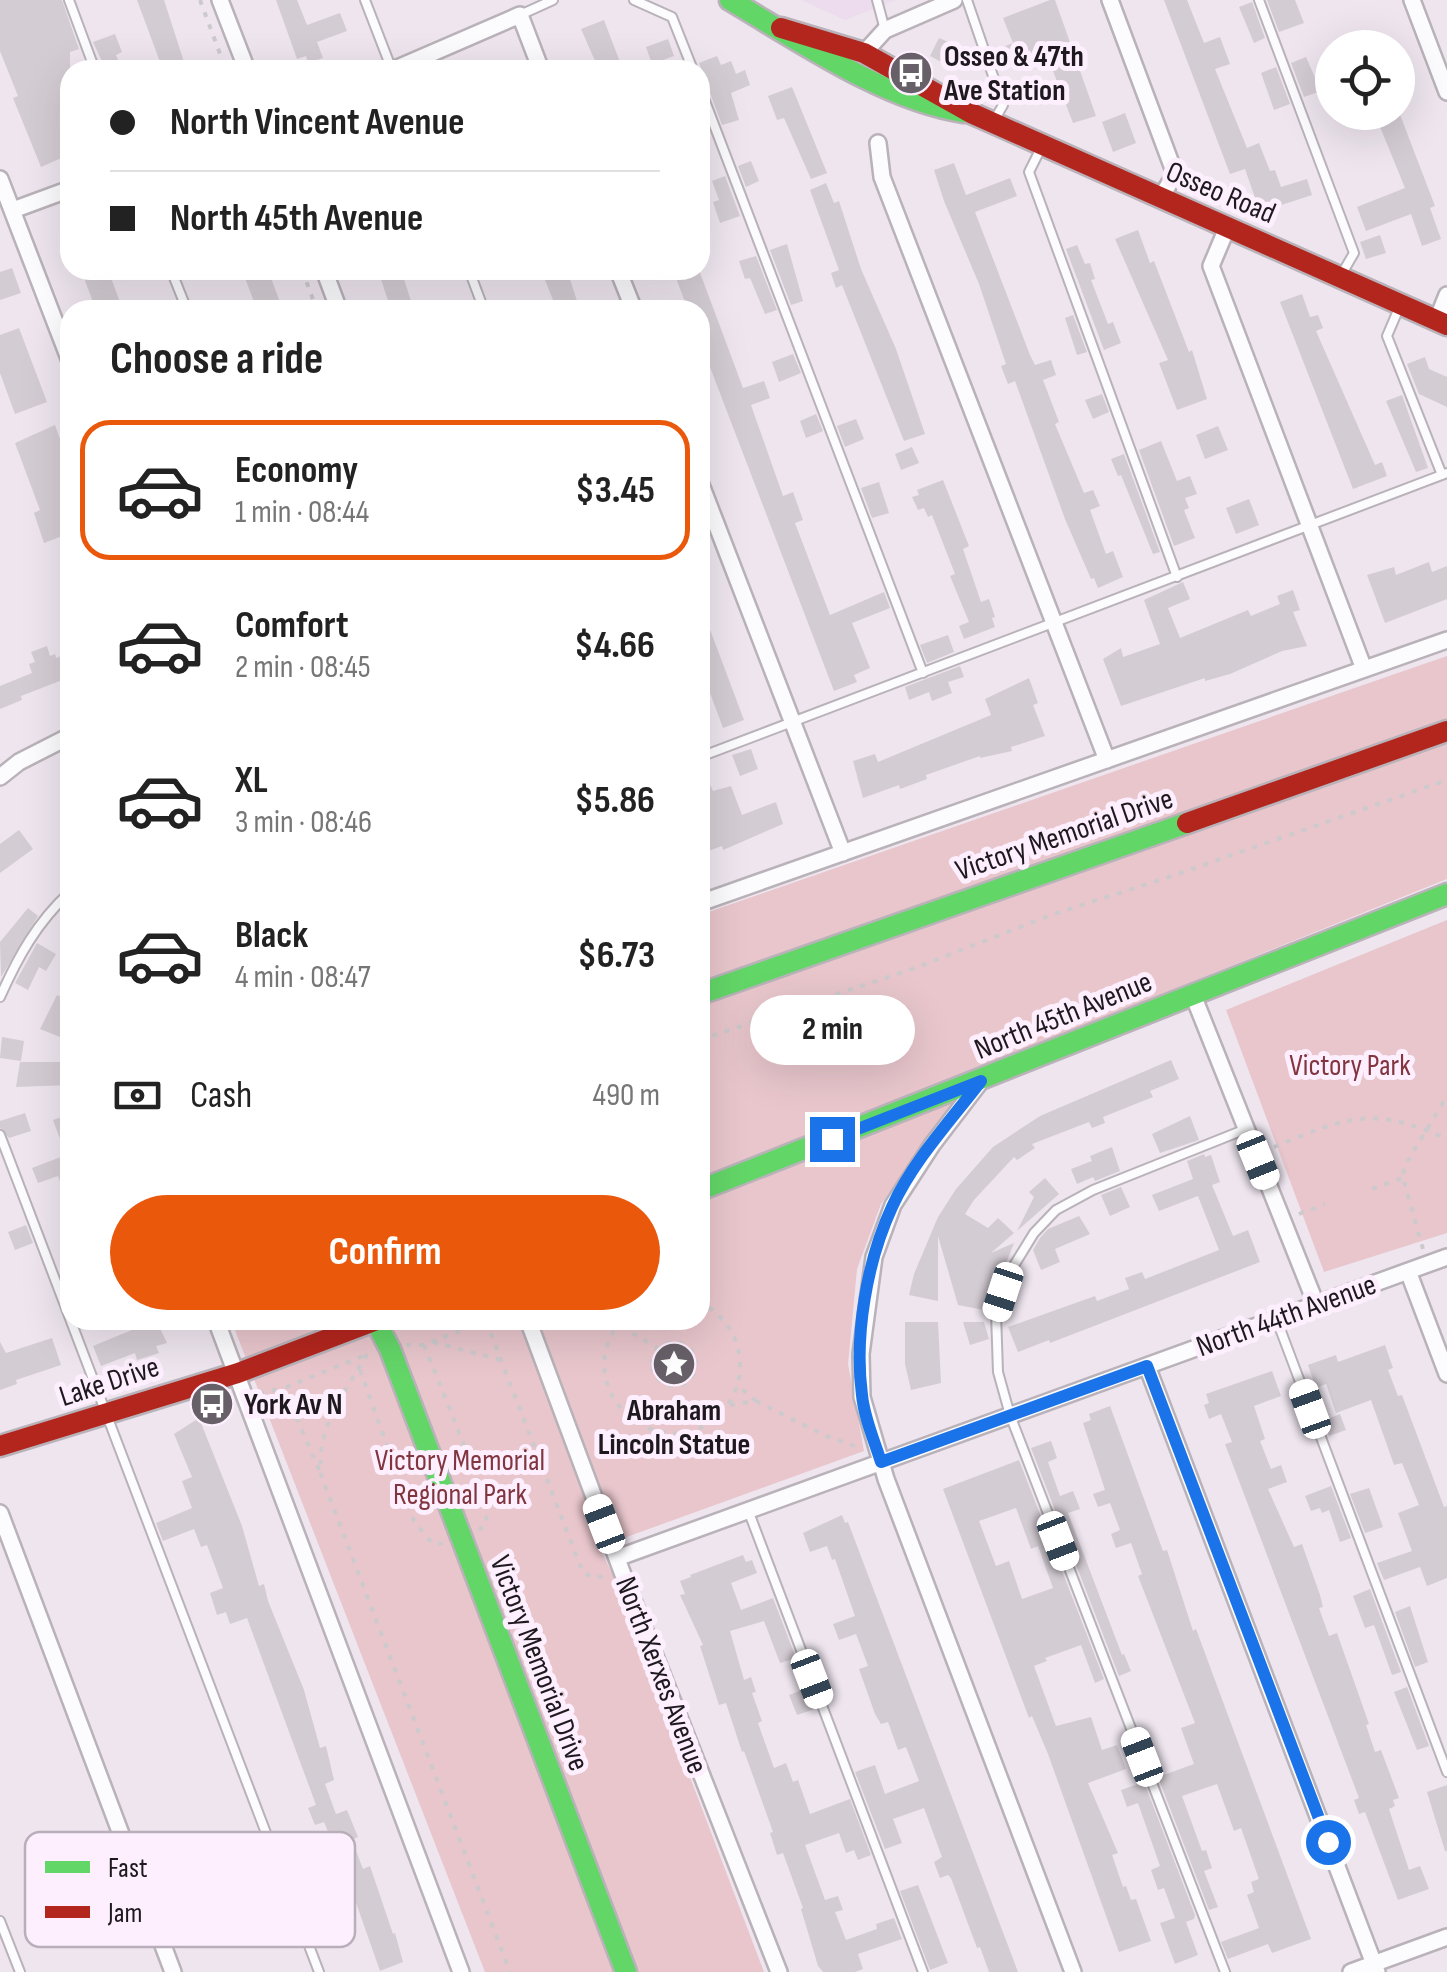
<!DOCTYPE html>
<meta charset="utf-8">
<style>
body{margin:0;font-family:"Sofia Sans Condensed",sans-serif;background:#f2f2f2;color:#222;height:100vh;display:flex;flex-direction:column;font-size:38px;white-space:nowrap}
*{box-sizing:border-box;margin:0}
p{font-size:32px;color:#767676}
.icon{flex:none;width:55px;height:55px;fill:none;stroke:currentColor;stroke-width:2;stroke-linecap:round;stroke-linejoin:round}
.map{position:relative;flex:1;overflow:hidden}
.sheet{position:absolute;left:60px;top:300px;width:650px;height:1030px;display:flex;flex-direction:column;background:#fff;border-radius:30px;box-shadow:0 10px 40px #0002}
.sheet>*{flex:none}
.hud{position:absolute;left:60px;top:60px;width:650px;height:220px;border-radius:30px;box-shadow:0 10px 40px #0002;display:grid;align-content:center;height:220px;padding:0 50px;background:#fff}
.controls{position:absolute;left:1315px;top:30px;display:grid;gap:20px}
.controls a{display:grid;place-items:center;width:100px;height:100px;border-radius:50%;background:#fff;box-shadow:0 10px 40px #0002;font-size:50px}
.end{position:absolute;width:45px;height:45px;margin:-22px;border:12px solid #1a73e8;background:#fff;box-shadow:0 0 0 5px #fff}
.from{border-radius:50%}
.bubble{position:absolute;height:70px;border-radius:35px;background:#fff;box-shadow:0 10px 40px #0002;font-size:32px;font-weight:700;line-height:70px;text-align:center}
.car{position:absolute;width:30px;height:60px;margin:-30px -15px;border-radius:12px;box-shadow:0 0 8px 2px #0007;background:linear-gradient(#fff 24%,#345 0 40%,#fff 0 76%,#345 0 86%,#fff 0)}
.hud b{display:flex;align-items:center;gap:35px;height:95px;font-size:38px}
.hud b+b{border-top:2px solid #e0e0e0}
.hud i{width:25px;height:25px;background:#222}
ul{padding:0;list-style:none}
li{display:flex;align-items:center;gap:30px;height:140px;margin:0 20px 15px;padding:0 30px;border:5px solid transparent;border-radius:30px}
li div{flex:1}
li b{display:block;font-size:38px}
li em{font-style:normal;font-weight:700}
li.active{border-color:#ea580c}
li>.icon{width:90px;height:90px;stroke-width:1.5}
h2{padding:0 50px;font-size:45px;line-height:120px}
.pay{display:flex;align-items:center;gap:25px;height:110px;padding:0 50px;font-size:38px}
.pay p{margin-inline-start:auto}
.primary-button{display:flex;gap:20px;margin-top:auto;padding:20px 50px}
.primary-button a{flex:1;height:115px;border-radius:60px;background:#ea580c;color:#fff;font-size:40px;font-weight:700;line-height:115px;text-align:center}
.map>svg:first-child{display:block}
</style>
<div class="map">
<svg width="1447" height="1972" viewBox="0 0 1447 1972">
<rect width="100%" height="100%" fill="#eee5ef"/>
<!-- built -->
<path fill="#ecdcee" d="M801,0H896L845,20Z"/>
<!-- green -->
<path fill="#e8c6cc" d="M1447,656V879L998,1060L963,1088L881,1204L857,1269L848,1364L864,1451L599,1547L614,1577L764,1972H485L231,1320H700V915Z
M1447,920V1233L1324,1272L1226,1010Z"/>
<!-- building -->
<path fill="#d4ccd3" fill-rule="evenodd" d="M0,0H62L79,49L70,52V143L62,146L66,156L41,167L13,98L18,96L0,51Z
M137,0H164L185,65L163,70Z
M276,0H297L307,25L340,13L347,31L317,42L323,58L308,63L306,56L297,59Z
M1050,0H1055L1096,116L1073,123L1048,58L1043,60L1041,54L1003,70L995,50L1013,43L1003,18Z
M1164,0H1187L1204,43L1220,37L1230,64L1215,69L1247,148L1259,143L1270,171L1275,170L1281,187L1307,179L1312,195L1260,212L1245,169L1230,174Z
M1267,0H1295L1304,23L1279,32Z
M1252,2L1265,38L1254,43L1239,7Z
M604,20L623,70H599L581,29Z
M115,34L122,52L116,55L122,70H106L93,42Z
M939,38L965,49L955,69L930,56Z
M668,39L674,56L652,64L646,47Z
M717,56L721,65L731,61L736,74L745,70L750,85L731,93L739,120L722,125L699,63Z
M1306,57L1321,91L1304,97L1291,63Z
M1276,67L1290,104L1274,110L1261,73Z
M792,87L827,173L811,179L784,118L777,120L768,96Z
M1374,112H1399L1435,206L1430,208L1441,239L1422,246L1411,214L1366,231L1357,207L1405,188Z
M1125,113L1136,143L1113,152L1102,122Z
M751,161L759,181L746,187L738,166Z
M954,163L966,195L1010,178L1017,196L975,212L1030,355L1035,365L1051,360L1056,375L1043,380L1059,422L1055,424L1084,493L1093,490L1100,506L1090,510L1106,554L1113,551L1123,577L1098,588L1094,578L1091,579L1065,519L1015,381L1008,384L1001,366L1006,364L979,284L944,201L934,170Z
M725,176L740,216L720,223L713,202L719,200L712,181Z
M826,183L834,203L839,201L861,269L896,349L925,434L904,441L842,285L836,288L831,273L839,270L810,190Z
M1138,230L1150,263L1154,261L1189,352L1192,350L1207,399L1177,410L1159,363L1168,360L1115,239Z
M1380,235L1386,253L1366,259L1360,242Z
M787,244L803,301L791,305L770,250Z
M1077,245L1085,264L1090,263L1095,279L1091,280L1108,324L1113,322L1121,343L1104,350L1066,249Z
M756,256L777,310L765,314L750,278L745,279L739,261Z
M12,268L21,293L0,300V272Z
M81,270H108L123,310H96Z
M242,270H268L283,310H257Z
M378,270H401L412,304L391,310Z
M541,270H567L580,310H557Z
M673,270H699L743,388L764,381L770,398L751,405L783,496L793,492L803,520L795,523L830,615L884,592L890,608L852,623L870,668L854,675L857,682L834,691L700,341V310H688Z
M1302,294L1310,317L1318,315L1323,328L1316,331L1375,465L1382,462L1387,476L1353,489L1280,302Z
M1073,315L1087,352L1077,355L1065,318Z
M19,328L47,402L15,414L0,373V335Z
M793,354L801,373L779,382L772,362Z
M1425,357L1429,369L1447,377V407L1419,394L1407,364Z
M1102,394L1109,412L1093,419L1085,400Z
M1402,395L1428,468L1416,472L1386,401Z
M816,414L823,431L806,438L800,421Z
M856,419L864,439L845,447L837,426Z
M55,425L70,467V533L44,543L34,513L40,510L15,443Z
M1218,426L1228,450L1205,459L1196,435Z
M1161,441L1177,481L1190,476L1197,494L1185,498L1189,508L1184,510L1195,538L1174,546L1139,450Z
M912,447L919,463L901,470L895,454Z
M1124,454L1160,552L1153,554L1121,475L1118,476L1111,459Z
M943,480L969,546L963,549L981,602L989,599L995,617L992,618L995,627L964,639L959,626L969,622L950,576L955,574L932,515L928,517L924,508L918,510L912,497L919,495L917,490Z
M879,482L889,513L872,518L861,488Z
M1249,499L1259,525L1236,534L1226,508Z
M1429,562L1432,572L1447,566V599L1385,623L1367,575L1394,567L1396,575Z
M1183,582L1190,599L1168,608L1180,638L1248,610L1251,616L1280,604L1277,596L1293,590L1300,610L1293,612L1307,646L1282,651L1230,674L1205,681V678L1121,706L1103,659L1121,648L1123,657L1160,644L1144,600Z
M700,603L744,720L723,728L700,666Z
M948,635L954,652L927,663L920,645Z
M47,646L50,656L55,654L56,658L70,653V677L21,696L22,700L0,709V686L32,673L29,664L35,662L31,652Z
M960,666L964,677L948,682L952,693L932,701L929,692L909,700L905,687Z
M1029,678L1038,703L1033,705L1045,736L1011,747L1012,751L980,758V756L926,775L927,779L900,789L899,785L863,798L853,761L875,754L878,762L991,715L985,699Z
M751,749L758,769L740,776L732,755Z
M700,764L713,791L731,786L742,815L776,802L783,824L723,850L722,846L700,854Z
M19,830L33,849L0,873V844Z
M28,908L38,916L1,977L0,942Z
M37,943L56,954L46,971L39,967L28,990L15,983Z
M57,995L70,1001V1041L40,1029Z
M2,1037L24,1041L21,1061L0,1058Z
M1171,1060L1179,1079L1150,1091L1153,1097L1103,1117L1105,1123L1092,1128L1089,1122L1032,1144L1035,1148L1017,1160L1014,1157L974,1200L965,1214L988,1228L998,1218L1014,1233L991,1253L1014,1243L994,1294L989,1293L984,1310L958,1305L938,1236V1301L909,1295L914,1274L938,1217L956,1189L993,1147L1040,1116Z
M20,1062H70V1085L16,1087Z
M25,1113L31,1131L9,1138L0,1128V1121Z
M70,1114V1204H68L58,1176L38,1183L32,1168L66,1155L53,1120Z
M1190,1116L1199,1140L1160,1153L1152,1134Z
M1112,1147L1120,1171L1095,1181L1093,1177L1077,1184L1071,1169L1092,1161L1090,1156Z
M1204,1154L1205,1157L1211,1155L1220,1182L1212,1185L1233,1236L1248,1230L1260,1262L1050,1343L1049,1340L1018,1352L1008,1327L1095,1296L1097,1301L1129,1289L1125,1278L1142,1272L1145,1279L1219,1250L1198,1196L1159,1211L1152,1195L1193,1179L1187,1161Z
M1045,1178L1059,1194L1017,1231L1034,1197L1029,1192Z
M1121,1187L1130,1207L1110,1216L1101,1195Z
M1079,1216L1090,1234L1055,1249L1060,1262L1041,1270L1033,1250L1040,1238L1048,1229Z
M26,1225L33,1243L15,1250L8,1232Z
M156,1320L167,1343L156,1346L159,1353L137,1360L135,1353L101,1366L93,1346Z
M905,1322H938L941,1383L911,1390L905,1364Z
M963,1322H984L989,1339L970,1345Z
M52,1338L61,1365L16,1380L17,1384L0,1390V1342L6,1353Z
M1385,1345L1393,1368L1388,1370L1398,1396L1402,1395L1444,1507L1447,1506V1578L1427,1586L1420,1567L1384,1580L1377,1563L1412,1551L1398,1513L1419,1505L1402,1463L1394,1465L1371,1400L1336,1413L1326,1384L1316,1388L1308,1365L1336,1355L1338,1362Z
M1272,1371L1281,1396L1254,1406L1265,1439L1260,1441L1271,1469L1281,1465L1287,1482L1268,1489L1294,1547L1302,1544L1320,1595L1323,1607L1319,1608L1329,1636L1337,1633L1369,1724L1366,1725L1375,1752L1381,1750L1399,1798L1393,1800L1395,1806L1389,1809L1409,1870L1420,1866L1429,1889L1398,1900L1365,1812L1359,1814L1354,1800L1359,1798L1225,1444L1232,1442L1221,1414L1209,1419L1204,1405L1209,1403L1206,1394Z
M1110,1406L1163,1551L1167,1550L1193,1631L1196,1629L1311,1939L1272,1953L1268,1944L1228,1959L1221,1942L1259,1928L1247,1895L1254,1892L1251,1882L1259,1879L1241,1828L1234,1831L1217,1784L1182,1796L1202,1851L1206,1850L1212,1868L1204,1871L1218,1907L1209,1910L1158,1777L1194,1764L1181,1728L1195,1723L1138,1576L1142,1574L1131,1543L1116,1548L1111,1534L1120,1530L1110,1503L1098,1507L1093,1494L1105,1490L1083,1423L1091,1420L1089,1414Z
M1340,1414L1346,1430L1329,1436L1323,1421Z
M199,1418L242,1526L259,1586L264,1584L268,1601L304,1690L320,1748L326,1746L334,1780L325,1784L336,1814L347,1810L358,1837L352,1840L363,1869L370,1866L393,1934L395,1933L403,1962L380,1971L347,1877L340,1879L335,1866L341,1863L324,1822L315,1825L308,1808L316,1805L247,1618L230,1624L226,1612L217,1615L210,1593L223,1588L207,1545L201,1547L194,1529L163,1541L156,1523L192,1508L182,1481L192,1477L174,1434Z
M1051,1441L1057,1458L1048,1462L1060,1496L1073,1491L1080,1509L1068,1513L1122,1655L1124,1654L1131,1671L1119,1676L1031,1448Z
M1019,1460L1104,1679L1095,1683L1081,1645L1045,1658L1047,1661L1034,1666L1056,1726L1091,1717L1102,1750L1117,1745L1126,1769L1088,1783L1118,1853L1112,1855L1123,1887L1126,1886L1131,1900L1136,1899L1151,1941L1119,1952L1048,1754L1032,1716L1029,1718L943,1489ZM1016,1508L1031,1549L1038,1546L1053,1588L1022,1599L1009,1561L996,1566L979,1521Z
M1331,1486L1351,1538L1340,1542L1329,1510L1322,1513L1320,1508L1311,1511L1305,1496Z
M1369,1488L1383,1527L1365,1533L1350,1494Z
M842,1515L845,1523L848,1522L1018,1972H989L980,1947L977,1948L951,1878L948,1875L940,1878L934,1862L942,1857L924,1808L893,1819L902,1843L885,1849L855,1772L875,1765L885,1794L919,1781L906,1747L898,1750L888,1722L881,1724L875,1714L859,1669L868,1666L856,1634L839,1640L833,1624L855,1616L835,1559L832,1560L827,1546L810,1552L803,1533Z
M743,1555L746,1562L752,1560L757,1573L731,1583L741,1610L773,1598L796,1658L780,1663L764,1621L730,1631L744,1680L751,1677L756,1692L752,1693L762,1721L758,1723L774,1768L786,1763L793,1782L798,1780L810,1814L850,1799L871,1855L858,1860L854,1850L846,1853L839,1833L805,1845L825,1900L838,1896L843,1910L835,1912L846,1940L877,1929L876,1924L894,1918L902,1939L858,1954L863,1969L855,1972H823L818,1966L801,1909L803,1908L783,1853L777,1855L770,1833L773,1832L744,1751L742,1752L726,1703L719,1705L700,1646L703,1645L680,1595L685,1594L680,1581L691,1577L690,1575Z
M1370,1589L1401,1672L1392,1675L1374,1625L1365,1628L1353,1596Z
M1410,1606L1428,1662L1415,1667L1395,1612Z
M1407,1687L1429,1746L1417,1750L1394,1692Z
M807,1688L815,1709L797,1715L789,1695Z
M1144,1782L1195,1915L1194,1919L1186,1922L1198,1955L1175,1964L1160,1923L1175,1918L1164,1888L1158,1890L1151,1870L1160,1866L1138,1803L1127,1807L1121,1790Z
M1447,1785V1851H1445L1427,1792Z
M918,1885L948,1963L930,1970L900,1891Z"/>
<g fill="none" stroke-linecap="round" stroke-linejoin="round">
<!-- lane casing -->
<g stroke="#b9b2b9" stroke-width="12">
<path id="lane" d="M69,0L95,70
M365,0L392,70
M634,0L672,17L693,70
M877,0L885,30
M967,0L1003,105L995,119
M1259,0L1354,253L1340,277
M520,15L553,0
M700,88L923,673
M1042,146L1029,172L1177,577
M171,270L187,310
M469,270L484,310
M1399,308L1387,336L1442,475
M700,757L1447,473
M0,997C18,957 37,922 70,892
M0,1135L319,1972
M1276,1318L1447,1772
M748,1510L923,1972
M0,1921L20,1972
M1225,1972L1010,1415L998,1372L996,1313L1010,1272L1034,1233L1056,1210L1093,1190L1246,1129"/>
</g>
<!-- street casing -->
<g stroke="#b9b2b9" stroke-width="20">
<path id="street" d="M220,0L247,70
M1110,0L1175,174L1160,199
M1412,0L1447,92
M864,53L885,30L954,0
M393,70L520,15L541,70
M878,143L882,177L1107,760
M0,179L70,361
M13,210L70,189
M1227,228L1211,266L1364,669
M324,270L339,310
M618,270L634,310
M1437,320L1447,295
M700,482L843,853
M0,777L19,762L70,736
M700,903L1447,640
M1193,995L1316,1304
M981,1081L932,1145L893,1205L874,1257L861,1354L862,1397L886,1479L1073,1972
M1408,1271L1447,1374
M216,1320L461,1972
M528,1320L622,1572L779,1972
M1147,1366L1377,1972
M0,1513L173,1972
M617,1558L1447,1257
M1351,1972L1447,1937"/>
</g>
<!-- fast casing -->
<g stroke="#b9b2b9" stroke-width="25">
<path id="fast" d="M730,0C798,40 886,101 964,112
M700,994L1187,823
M700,1190L1447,894
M375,1320L390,1349L626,1972"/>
</g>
<!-- jam casing -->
<g stroke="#b9b2b9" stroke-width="25">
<path id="jam" d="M781,28L864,53L971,113L1447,325
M1187,823L1447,731
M0,1446L238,1373L377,1320"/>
</g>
<!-- path -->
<path stroke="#cdcacd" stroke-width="4" stroke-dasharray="5 8" stroke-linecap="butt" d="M200,0L226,70
M302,270L317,310
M700,1040L915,968L1051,915L1169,877L1447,780
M1274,1147C1347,1117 1372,1105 1447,1139
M1372,1189L1403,1178
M1299,1214L1325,1204
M1423,1249L1403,1178L1404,1167L1447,1096
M610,1320L658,1348
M621,1320C563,1394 670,1477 726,1407C735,1395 741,1379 740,1363C739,1336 724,1315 700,1302
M486,1321L583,1573L596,1578L607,1575
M433,1342L501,1360
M652 1364a22 22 0 1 1 44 0a22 22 0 1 1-44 0Z
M406,1345H424L487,1320
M424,1345L481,1487L487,1522L479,1530
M367,1354C344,1395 316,1425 321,1475L510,1972
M360,1370L414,1521L431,1542L443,1544
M259,1393L284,1388
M756,1401L826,1436L860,1448
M730,1405L756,1401L737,1385
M319,1470L284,1388L363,1356"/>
<!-- lane -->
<use href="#lane" stroke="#fcfbfd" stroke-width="8"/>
<!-- street -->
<use href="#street" stroke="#fcfbfd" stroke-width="15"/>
<!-- fast -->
<use href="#fast" stroke="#63d668" stroke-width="20"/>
<!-- jam -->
<use href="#jam" stroke="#b3261e" stroke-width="20"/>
</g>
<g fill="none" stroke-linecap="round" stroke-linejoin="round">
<!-- route -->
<path stroke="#1a73e8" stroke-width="12" d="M832,1139L981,1081C951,1120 913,1161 892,1207C867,1261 854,1335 862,1395C864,1417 874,1440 881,1462L1147,1366L1328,1842"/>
</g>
<!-- icons -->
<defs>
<g id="bus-disc" transform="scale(2.25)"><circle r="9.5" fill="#676068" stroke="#fdeffe"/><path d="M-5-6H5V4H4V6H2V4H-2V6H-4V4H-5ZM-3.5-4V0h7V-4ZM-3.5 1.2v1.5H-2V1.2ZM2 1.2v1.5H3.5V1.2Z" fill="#fff"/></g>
<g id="sight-disc" transform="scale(2.25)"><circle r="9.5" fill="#676068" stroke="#fdeffe"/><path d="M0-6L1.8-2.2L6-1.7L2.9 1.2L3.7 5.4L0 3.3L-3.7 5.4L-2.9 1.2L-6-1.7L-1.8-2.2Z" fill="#fff"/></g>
</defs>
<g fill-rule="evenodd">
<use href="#bus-disc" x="911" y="73"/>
<use href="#sight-disc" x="674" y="1364"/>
<use href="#bus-disc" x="212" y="1404"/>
</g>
<g text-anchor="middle" stroke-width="10" stroke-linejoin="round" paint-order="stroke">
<!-- poi labels -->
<g font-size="30" font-weight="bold" fill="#1e181f" stroke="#fdeffe" text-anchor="start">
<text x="944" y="66">Osseo &amp; 47th<tspan x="944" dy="34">Ave Station</tspan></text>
<text x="244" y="1414">York Av N</text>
<text x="674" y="1420" text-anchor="middle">Abraham<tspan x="674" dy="34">Lincoln Statue</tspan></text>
</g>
<!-- street labels -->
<g font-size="30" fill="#1e181f" stroke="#fdeffe">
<text transform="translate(1221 192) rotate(23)" y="10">Osseo Road</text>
<text transform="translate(1064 834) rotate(-19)" y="10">Victory Memorial Drive</text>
<text transform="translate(1063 1015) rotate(-22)" y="10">North 45th Avenue</text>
<text transform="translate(1286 1315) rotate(-20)" y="10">North 44th Avenue</text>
<text transform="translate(109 1381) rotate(-18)" y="10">Lake Drive</text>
<text transform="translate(540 1663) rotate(69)" y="10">Victory Memorial Drive</text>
<text transform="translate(662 1675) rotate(69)" y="10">North Xerxes Avenue</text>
</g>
<!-- park labels -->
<g font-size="30" fill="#81353e" stroke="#fdeffe">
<text x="1350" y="1075">Victory Park</text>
<text x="460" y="1470">Victory Memorial<tspan x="460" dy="34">Regional Park</tspan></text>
</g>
</g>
<!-- legend -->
<rect x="25" y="1832" width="330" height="115" rx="15" fill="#fdeffe" stroke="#baaebb" stroke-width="2.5"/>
<rect x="45" y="1861" width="45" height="12" fill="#63d668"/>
<rect x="45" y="1906" width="45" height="12" fill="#b3261e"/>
<g font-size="28" fill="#1e181f">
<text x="108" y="1877">Fast</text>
<text x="108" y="1922">Jam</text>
</g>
</svg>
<div class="controls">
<a><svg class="icon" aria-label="locate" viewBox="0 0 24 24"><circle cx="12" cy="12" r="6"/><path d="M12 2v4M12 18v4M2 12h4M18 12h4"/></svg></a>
</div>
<i class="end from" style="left:1328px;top:1842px"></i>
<i class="end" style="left:832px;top:1139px"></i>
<div class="bubble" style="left:750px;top:995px;width:165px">2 min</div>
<i class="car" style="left:1258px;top:1160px;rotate:158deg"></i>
<i class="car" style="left:1003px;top:1292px;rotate:198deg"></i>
<i class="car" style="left:1310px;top:1409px;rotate:340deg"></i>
<i class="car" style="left:604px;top:1524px;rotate:339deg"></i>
<i class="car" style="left:1058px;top:1541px;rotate:159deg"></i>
<i class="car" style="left:812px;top:1679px;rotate:159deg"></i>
<i class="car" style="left:1142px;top:1757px;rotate:339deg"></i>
<div class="hud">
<b><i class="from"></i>North Vincent Avenue</b>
<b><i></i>North 45th Avenue</b>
</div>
<section class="sheet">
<h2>Choose a ride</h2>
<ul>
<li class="active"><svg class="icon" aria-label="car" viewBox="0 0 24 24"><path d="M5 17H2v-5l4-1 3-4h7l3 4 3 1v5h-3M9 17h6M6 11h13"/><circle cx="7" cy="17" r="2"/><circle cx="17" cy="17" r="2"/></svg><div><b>Economy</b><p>1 min · 08:44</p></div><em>$3.45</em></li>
<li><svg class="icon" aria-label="car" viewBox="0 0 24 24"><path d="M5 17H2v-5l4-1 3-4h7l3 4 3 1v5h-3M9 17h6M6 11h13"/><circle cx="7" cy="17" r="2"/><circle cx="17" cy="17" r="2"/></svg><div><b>Comfort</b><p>2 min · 08:45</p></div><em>$4.66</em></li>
<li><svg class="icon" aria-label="car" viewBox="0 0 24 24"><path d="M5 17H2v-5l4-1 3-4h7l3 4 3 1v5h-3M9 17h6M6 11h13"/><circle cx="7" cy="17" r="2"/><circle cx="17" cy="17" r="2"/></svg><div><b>XL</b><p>3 min · 08:46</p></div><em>$5.86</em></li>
<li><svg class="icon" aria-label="car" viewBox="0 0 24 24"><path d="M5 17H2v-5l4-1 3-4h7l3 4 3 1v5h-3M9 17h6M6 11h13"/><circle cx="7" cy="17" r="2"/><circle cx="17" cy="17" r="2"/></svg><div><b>Black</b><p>4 min · 08:47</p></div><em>$6.73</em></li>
</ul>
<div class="pay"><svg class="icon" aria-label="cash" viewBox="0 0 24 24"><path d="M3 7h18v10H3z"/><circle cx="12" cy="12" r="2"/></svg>Cash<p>490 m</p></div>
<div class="primary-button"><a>Confirm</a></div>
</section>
</div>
